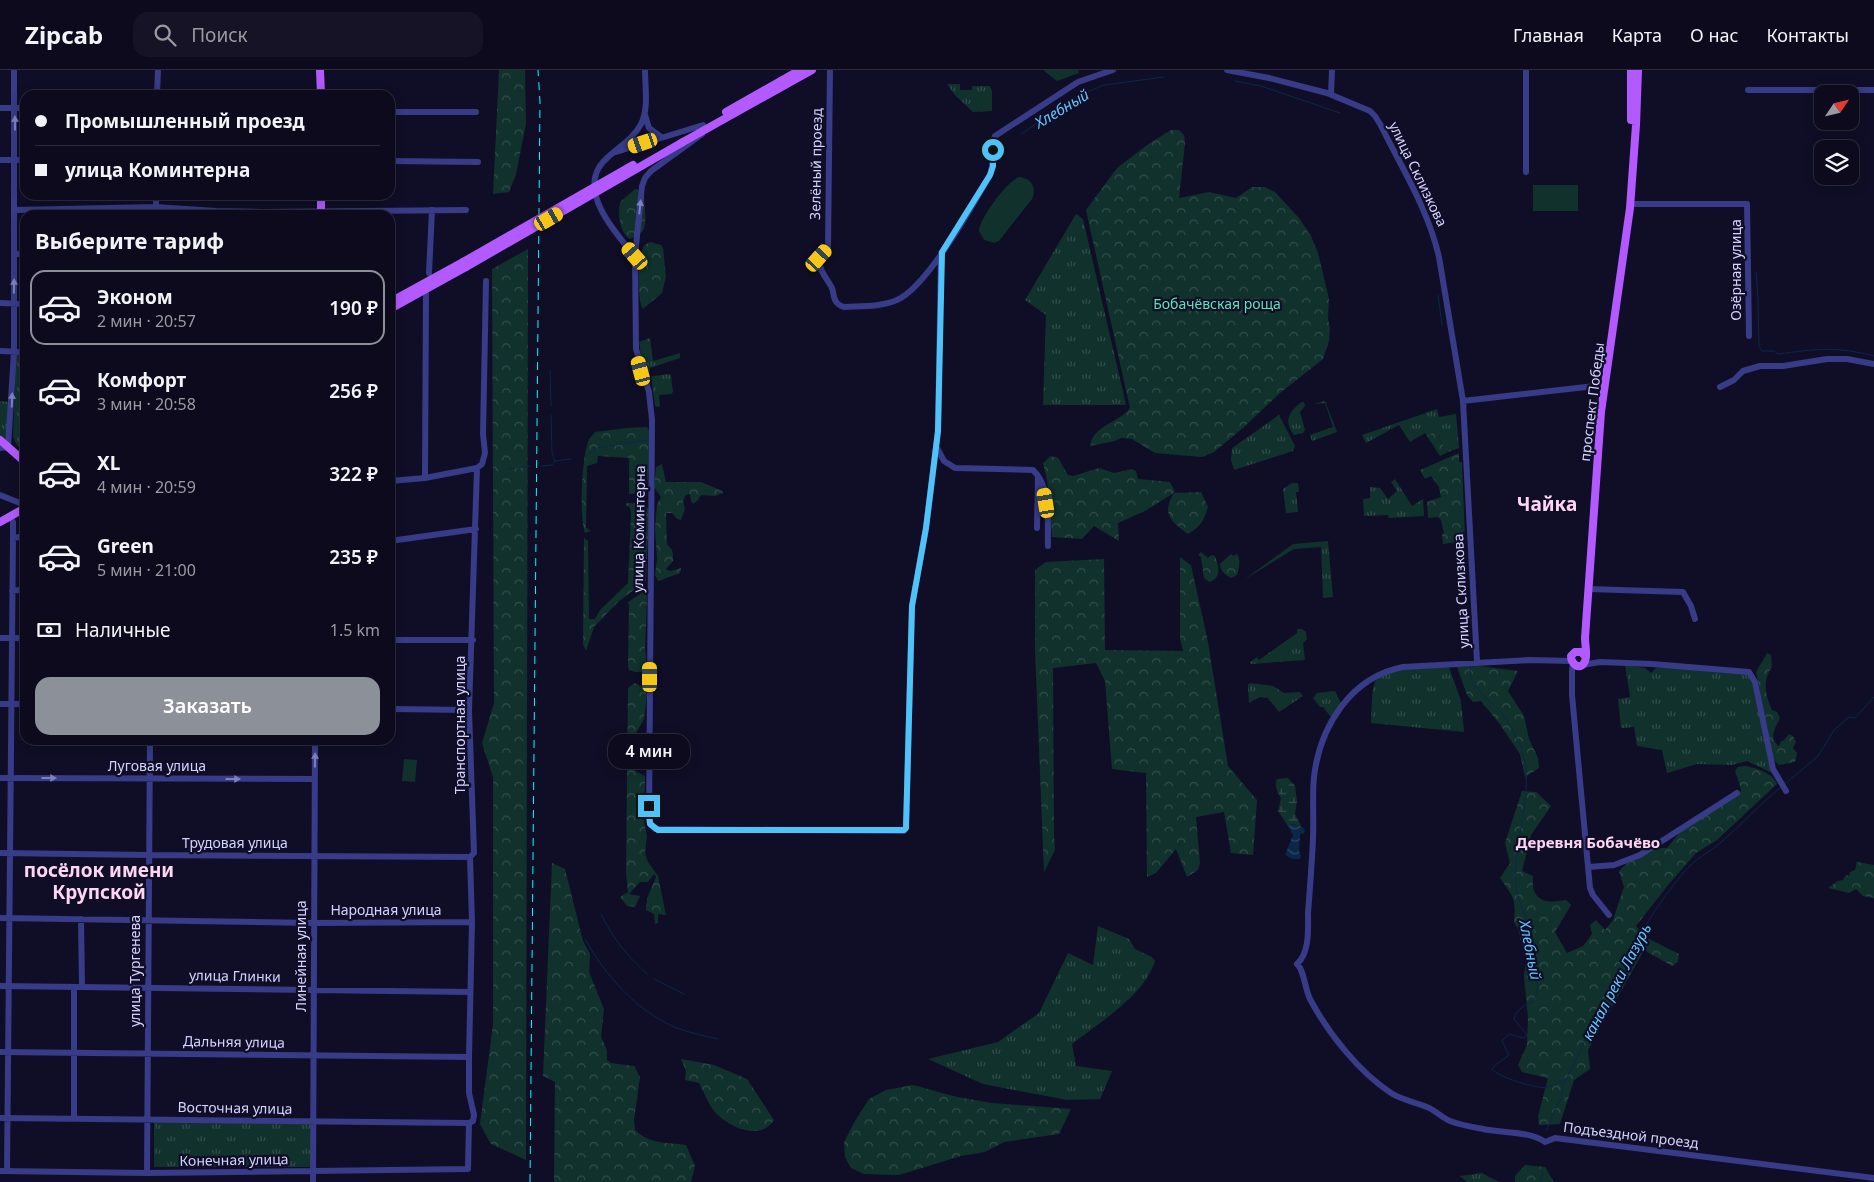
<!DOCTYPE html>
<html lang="ru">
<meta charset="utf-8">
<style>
body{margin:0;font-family:"Noto Sans",sans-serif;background:#151325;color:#f1f3f6;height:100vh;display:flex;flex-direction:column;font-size:19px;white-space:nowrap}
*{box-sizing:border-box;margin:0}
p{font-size:16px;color:#9a9aa3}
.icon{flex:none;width:28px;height:28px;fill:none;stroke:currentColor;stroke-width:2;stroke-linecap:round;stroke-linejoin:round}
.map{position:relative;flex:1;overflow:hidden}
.drawer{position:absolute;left:20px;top:140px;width:375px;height:535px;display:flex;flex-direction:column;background:#0c0a1c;border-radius:15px;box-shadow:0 2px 12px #0003,0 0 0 1px #2c2b3b}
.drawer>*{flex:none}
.hud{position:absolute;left:20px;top:20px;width:375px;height:110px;border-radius:15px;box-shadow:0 2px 12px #0003,0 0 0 1px #2c2b3b;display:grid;align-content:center;height:110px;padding:0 15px;background:#0c0a1c}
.needle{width:32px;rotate:55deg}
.controls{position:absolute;left:1814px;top:15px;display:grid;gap:10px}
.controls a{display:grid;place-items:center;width:45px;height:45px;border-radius:10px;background:#0c0a1c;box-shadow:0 2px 12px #0003,0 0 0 1px #2c2b3b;font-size:25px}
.end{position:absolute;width:22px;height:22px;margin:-11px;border:6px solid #4fc3f7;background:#111;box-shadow:0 0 0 2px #111}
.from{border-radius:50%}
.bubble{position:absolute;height:35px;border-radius:15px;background:#0c0a1c;box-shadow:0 2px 12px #0003,0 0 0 1px #2c2b3b;font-size:16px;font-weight:600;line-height:35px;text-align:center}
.car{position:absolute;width:15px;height:30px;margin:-15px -8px;border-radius:6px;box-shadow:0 0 4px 1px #0007;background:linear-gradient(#f5c518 24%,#345 0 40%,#f5c518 0 76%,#345 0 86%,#f5c518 0)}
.hud b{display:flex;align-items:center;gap:18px;height:48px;font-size:19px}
.hud b+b{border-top:1px solid #2c2b3b}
.hud i{width:12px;height:12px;background:#f1f3f6}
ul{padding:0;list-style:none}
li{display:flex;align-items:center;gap:15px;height:75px;margin:0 10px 8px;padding:0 5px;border:2px solid transparent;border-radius:15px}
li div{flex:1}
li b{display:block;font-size:19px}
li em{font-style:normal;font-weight:600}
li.current{border-color:#8c9099}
li>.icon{width:45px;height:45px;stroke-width:1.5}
h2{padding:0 15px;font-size:22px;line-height:60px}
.pay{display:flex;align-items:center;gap:12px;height:55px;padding:0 15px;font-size:19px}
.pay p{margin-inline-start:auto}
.action{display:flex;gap:10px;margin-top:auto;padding:10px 15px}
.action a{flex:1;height:58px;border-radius:15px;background:#8c9099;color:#fff;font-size:20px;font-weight:600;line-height:58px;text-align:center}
header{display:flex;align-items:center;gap:30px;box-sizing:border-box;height:70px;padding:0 25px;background:#0c0a1c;border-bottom:1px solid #2c2b3b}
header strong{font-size:24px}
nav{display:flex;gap:28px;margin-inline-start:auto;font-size:18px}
.search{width:350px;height:45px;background:#151325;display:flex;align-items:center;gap:12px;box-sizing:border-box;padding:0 18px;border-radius:15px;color:#9a9aa3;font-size:19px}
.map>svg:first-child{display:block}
</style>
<header>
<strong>Zipcab</strong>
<div class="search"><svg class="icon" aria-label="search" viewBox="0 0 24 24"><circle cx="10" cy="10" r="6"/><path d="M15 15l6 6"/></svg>Поиск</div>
<nav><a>Главная</a><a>Карта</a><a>О нас</a><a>Контакты</a></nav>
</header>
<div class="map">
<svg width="1874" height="1112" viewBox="0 0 1874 1112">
<defs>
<pattern id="grass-tufts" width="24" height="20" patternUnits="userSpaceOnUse" patternTransform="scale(1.25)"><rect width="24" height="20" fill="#11312d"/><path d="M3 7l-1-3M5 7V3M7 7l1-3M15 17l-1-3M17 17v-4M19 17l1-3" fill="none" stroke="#334e4c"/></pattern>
<pattern id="forest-crowns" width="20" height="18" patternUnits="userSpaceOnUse" patternTransform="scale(1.25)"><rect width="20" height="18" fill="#11312d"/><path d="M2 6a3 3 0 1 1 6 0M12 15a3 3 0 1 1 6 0" fill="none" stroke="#334e4c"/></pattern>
<pattern id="wetland-marsh" width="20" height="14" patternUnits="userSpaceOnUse" patternTransform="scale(1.25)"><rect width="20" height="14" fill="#11312d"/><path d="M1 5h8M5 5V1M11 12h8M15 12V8" fill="none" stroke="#334e4c"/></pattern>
<pattern id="water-waves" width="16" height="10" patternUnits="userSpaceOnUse" patternTransform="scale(1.25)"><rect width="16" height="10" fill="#0a274a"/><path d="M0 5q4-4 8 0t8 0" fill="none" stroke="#2d4565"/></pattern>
</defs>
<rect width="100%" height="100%" fill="#100e26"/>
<!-- grass -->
<path fill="url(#grass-tufts)" d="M947,14H960V20H972V16H990L992,21V41L973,42L955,25Z
M1076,144L1083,149L1126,335H1043L1046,245L1025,230Z
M650,268L653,291L680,283V288L650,298V301L646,302L643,296L639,272Z
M16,284H25V383L17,375L13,367Z
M669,304L671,306L673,322L671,324L659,325L660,336L657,337L655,335L651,307L653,306Z
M0,331L10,332L6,371L0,366Z
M1325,331L1337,362L1312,371L1310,365L1333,357L1325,333L1314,334Z
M1302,332H1304L1305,336L1300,342L1305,360L1303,363L1294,365C1283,351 1289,341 1302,332Z
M1437,339L1439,347L1456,344L1459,378L1448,382L1434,362L1427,366L1425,363L1410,372L1399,355L1366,373L1362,365Z
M1279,345L1295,376L1293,381L1234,400L1231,390L1232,378Z
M1395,409L1412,436L1423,429L1424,446L1389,448L1388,445L1364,446L1363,429L1370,428V417L1380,418L1388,429L1397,421L1391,412Z
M1292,413H1298L1299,422H1296L1298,442L1286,443L1283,419Z
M1328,471L1333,527L1323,528L1321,477L1294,479L1245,509L1293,474Z
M1297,559H1302L1306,562L1307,569L1303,573L1305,590L1251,594L1250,592L1257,587L1259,590L1297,563Z
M1625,595L1645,598L1651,603L1656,598L1671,597L1747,604L1753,610L1772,703L1747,691L1732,695L1697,694L1667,703L1662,680L1637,676L1634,657L1621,658L1618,629L1630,627Z
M1449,597L1461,631L1464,662L1371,653C1372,644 1371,616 1376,610C1388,597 1432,598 1449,597Z
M1250,613L1273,616L1284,623L1300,622L1303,626L1279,642L1268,628L1260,627L1249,633L1248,615Z
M1335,621L1341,633L1331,647L1323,637H1320L1313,628L1317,623Z
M1098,856L1129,869L1135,879L1152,887L1155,891C1144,926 1100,952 1072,974L1076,996L1112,1001L1100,1029L1067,1030L983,1014L928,989L998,972L1039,943L1068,883L1093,895Z
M154,1052L311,1053V1097H154Z
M1482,1103L1499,1112H1467L1460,1106Z"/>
<!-- forest -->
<path fill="url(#forest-crowns)" d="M499,0H525L526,54L516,104L509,122L493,124Z
M1171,60H1179L1184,65L1185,73L1179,128L1209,122L1236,128L1252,117H1265L1275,122L1299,148L1311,166L1318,183L1329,229L1328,249L1330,258L1329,271L1323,289L1280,323L1243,358L1214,382L1202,387L1155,383L1132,369L1121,368L1115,371L1090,376C1093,355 1119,353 1130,338L1086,140L1117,98L1147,75Z
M637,119L644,124C644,133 648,156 642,162C639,165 634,167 630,169C619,162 618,144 620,132L634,120Z
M650,172L661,175L663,178L666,207L662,223L643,239C637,232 638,189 642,180C643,176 646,174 650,172Z
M528,179L526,1090L491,1074L480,1054L493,954V707L482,673L494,633L492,199Z
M647,357L649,361C648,376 652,414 642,423L629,424V388L598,386L597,393L587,396L586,458L591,461L585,463C579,447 582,388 588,372C589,368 593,365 595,362L627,358Z
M1434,362L1448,382L1440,386L1427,366Z
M1459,383V392H1462L1465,471L1443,474L1442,465L1444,463L1441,450L1438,447L1428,448L1427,432L1441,427L1439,417L1431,406L1425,409L1420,400Z
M1051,386L1058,388L1068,405L1073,406L1099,398L1114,403L1132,399L1136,401L1138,409L1170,412L1175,422L1147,440L1118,453L1119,471L1094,456L1082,469L1052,467L1047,410L1043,393Z
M662,394L666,412H701L722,421L723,423L715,426L701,425L698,430L693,434L691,431L690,424L686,425L683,431L685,439L681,450L677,449L672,443H666L667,474L672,480L673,484V491L666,499L670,501L681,498V500L679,504C671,505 664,510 658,511L655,505L657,489L655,459L657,434L661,427L654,417L656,397Z
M1201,422L1208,437C1203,452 1201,456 1188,464C1171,452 1161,444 1174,423Z
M626,433L644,434L649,440L646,511L618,532L594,557L586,581L583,574L584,468L588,471L589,549H595L600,540L628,513L631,445L630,437L626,436Z
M1201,482L1208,488L1211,485L1215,486C1219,496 1222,508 1209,512L1204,508L1201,487L1198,485Z
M1231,484L1233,486L1237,484C1241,490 1239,499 1237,505L1231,508C1225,505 1220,501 1220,494Z
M1180,487L1191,495L1208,572L1228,696L1257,730L1253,785L1231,783L1224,742L1196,747L1200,793L1198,800L1187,807L1176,779L1156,803L1147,807L1146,703L1112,699L1105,611L1096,593L1053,598L1054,765L1055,780L1044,802L1035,580V500L1046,492L1104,489L1105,580L1183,581L1180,569Z
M643,522L647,526L645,578L647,598C642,603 636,603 629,600L628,596L629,536L628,532Z
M1767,583L1771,585L1772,597C1762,610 1765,625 1772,640L1777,642L1780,648C1775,659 1768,667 1779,676L1781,671H1783L1789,664L1793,666L1796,672L1793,678L1797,683L1795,692L1779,695L1774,690L1756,602Z
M1480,596L1518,601L1508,621L1524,646L1529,669L1538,688L1539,698L1525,707L1520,684L1499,653L1481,631L1473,632L1467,625L1457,597Z
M635,613L643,617L647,625L644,649L635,665L633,694L635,701L645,706L644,751L647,766L645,783L648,792L658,806L666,845L658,844V853L655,854L654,844L646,840C646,826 651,820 656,807L654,804L648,812H640L629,824L640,826L635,837L627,836L620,827L628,822L626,804L628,618Z
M1745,696C1756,698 1773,703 1777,714L1717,770L1696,783L1668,815L1636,856L1645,867L1679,884L1678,892L1672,896L1644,880L1588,980L1590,999L1574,1010L1560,1054L1539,1055L1538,1046L1548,1008L1522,1002L1518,995L1527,975L1528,949L1524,906L1526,891L1518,859L1514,852C1516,828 1514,828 1500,808L1510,793L1505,773L1522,721L1536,722L1551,736L1531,765L1522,801L1533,806C1531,831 1544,834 1566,830L1571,835L1555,862L1567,883L1583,876L1592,864L1590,855L1596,850L1605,860L1613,850L1624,817L1619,801L1626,794L1654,778H1667L1681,761L1740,723L1741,719L1735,701L1738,697Z
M1857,792L1874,795V828L1863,826L1856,819L1849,823L1828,818L1838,811L1843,810L1846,805L1849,806L1850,802L1855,800Z
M552,793L565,799L583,871L590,884L589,902L604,939L601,967L607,980V990L611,993L634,996L640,1007L634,1050L635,1060C651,1075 666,1072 686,1075L695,1096L691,1112H554L555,1012L543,1006Z
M681,989L714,995L747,1009L774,1050C760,1072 728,1057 714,1041C708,1033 704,1022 699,1013L685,1010L686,1001Z
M913,1015L957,1027L992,1033L1071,1039L1059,1064L1004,1072L985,1082L961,1086L899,1105L864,1104L851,1098L845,1087L844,1072L855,1051L869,1029L886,1020Z
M1525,1095L1545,1097L1554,1112H1515V1106Z"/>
<!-- wetland -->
<path fill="url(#wetland-marsh)" d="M1288,708L1295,716L1297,731L1295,744L1301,756L1293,754L1288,756L1278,741L1281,728C1277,721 1274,716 1277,709Z"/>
<!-- pitch -->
<path fill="#11312d" d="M1043,0H1078L1079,3L1057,11Z
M1019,107C1032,108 1037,118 1032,129L999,171L994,173L984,170L979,161C979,149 1007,111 1019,107Z
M1533,115H1578V141H1533Z
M404,689L417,690L415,712L402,711Z"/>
<!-- water -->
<path fill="url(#water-waves)" d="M1293,754L1301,756L1305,760L1304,763L1300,764L1299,781L1301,786L1300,789H1293L1285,785L1293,765L1288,756Z"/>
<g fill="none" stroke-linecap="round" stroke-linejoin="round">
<!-- stream -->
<path stroke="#0a274a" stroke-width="1" d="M1235,11L1261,16L1340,43
M1021,64L1075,27L1104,15L1164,7
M1756,202L1758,229L1759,276L1762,281H1774L1778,284C1816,279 1836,276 1874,286
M1438,225L1442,255
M550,300L551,336
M551,345L552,383L555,391
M586,386L597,378L647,370
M541,396L552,395L555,391L571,389
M509,399L530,396
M1470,597C1470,620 1491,630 1504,646C1510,655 1518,669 1522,680C1536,719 1512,772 1516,816C1517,828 1524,841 1527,852C1532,869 1542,916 1534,931C1525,935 1516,939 1514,949L1527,965L1524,968L1509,964L1502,971L1509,985L1494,996L1492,999C1498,1007 1538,1020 1548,1017C1554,1016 1561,1011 1567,1008
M1786,713L1818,686L1834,660L1849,647L1855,648L1874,627
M601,844C614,870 627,886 648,905
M585,869C606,906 637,942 677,958C690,963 705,966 718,969
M654,909L684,924
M1547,1060L1553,1043L1561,1029L1563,1016C1599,943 1631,865 1684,802C1695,789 1708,783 1720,773C1741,756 1759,734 1781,717
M1540,1112L1543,1102"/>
<!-- minor -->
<path stroke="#373b88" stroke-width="6" d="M830,0L828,178L819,188C819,201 826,207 832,218C834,223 833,229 837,233C840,236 841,236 844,237C861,236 881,237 897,230C927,217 973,135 990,105C995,92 990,78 995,66L1078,12L1113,0
M1227,0L1269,8L1327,23L1370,41L1375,46L1380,54C1402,98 1428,139 1439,187L1463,331L1477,592
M1748,20H1874
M1331,24L1332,0
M157,25L158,0
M0,38H25
M390,42H476
M645,45L649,58L661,67
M702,64L651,101L645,108L642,116L635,186L636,279L649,322L652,350L649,751L655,759L904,761L906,758L912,536L926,458L938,361L941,183
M616,82L703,55
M0,90H25
M390,91L478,92
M1526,102V0
M1631,134H1747L1749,266
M15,140L156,137L216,141L262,142L466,140
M156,145V125
M15,184H25
M635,186C616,164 577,121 603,92C615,79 633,70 641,54C649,39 645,16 645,0
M429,203L432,140
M0,233L25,234
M0,281L25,282
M1720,317L1734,310L1743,301L1760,296H1783L1827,289H1847L1874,294
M1463,331L1604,315
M0,378L8,377L14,282V0
M937,378L944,391L955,398L1033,400C1052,418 1047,451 1048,476
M425,408L426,219
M390,411L425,408L477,398
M0,425L25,435
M1037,458L1038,406
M13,468L25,466
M390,471L476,459
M1588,519L1683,522L1691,536L1695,549
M12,521L25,519
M0,568H25
M390,570H473
M1572,591L1529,590L1403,597C1351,607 1320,656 1314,707C1312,727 1314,748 1313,768C1312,793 1310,818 1308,843C1308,859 1310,882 1297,894C1304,900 1305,919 1310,929C1328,963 1359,1002 1391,1023C1402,1030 1415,1032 1427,1037C1435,1040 1441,1047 1450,1051C1460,1055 1472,1057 1483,1059C1501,1063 1531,1061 1545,1072L1555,1068L1874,1108
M1573,594L1572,600V625L1590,818L1593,825L1609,845
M1582,595L1600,592L1652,594L1749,602L1755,612L1773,699L1786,721
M0,634H25
M390,639L469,640
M0,708L315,709
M0,783L148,785L470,787
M1589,797L1614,795L1640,785L1737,723
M0,848L314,853L472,852
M81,849L82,917
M0,916L470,922
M0,982L469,987
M0,1048L469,1053
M74,1048V917
M0,1101L147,1103L468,1099L469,1053L473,1051L474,1045L469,1023V987L472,852L470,787L474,783L469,640L477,398L482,394L485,383L483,364L486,211
M7,1101L13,468V452L10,446
M147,1103L150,670
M313,1112L315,670"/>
<!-- major -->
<path stroke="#b25aff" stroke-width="8" d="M320,0L321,25
M726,42L800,0
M1631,50V0
M683,72L812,0
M321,125V145
M390,232L463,192
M390,239L466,197
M0,370L25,392
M0,452L25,438
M1585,586L1581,582H1575L1571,586C1571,593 1579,601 1584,593C1588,588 1585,574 1585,568L1601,342L1630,138L1636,55L1638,0"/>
<!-- rail -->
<path stroke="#00fcfe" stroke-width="1" stroke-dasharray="8 6" stroke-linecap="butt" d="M530,1112L540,32L538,0"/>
<!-- major-bridge -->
<path stroke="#b25aff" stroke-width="8" d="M463,192L633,95
M466,197L683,72"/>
</g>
<!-- one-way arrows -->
<defs><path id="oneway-solid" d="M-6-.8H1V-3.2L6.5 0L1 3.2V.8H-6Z" transform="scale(1.25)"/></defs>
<g fill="#7e7fbe">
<use href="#oneway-solid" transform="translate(15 53) rotate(-90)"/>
<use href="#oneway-solid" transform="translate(640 137) rotate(-84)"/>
<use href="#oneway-solid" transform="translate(14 216) rotate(-89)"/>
<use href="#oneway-solid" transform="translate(12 330) rotate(-88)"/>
<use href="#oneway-solid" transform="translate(315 690) rotate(-89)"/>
<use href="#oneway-solid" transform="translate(49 708)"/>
<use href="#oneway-solid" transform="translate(233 709)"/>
</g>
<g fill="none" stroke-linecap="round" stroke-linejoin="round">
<!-- route -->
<path stroke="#4fc3f7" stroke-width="6" d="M649,736L650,754L658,760H904L906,758L912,536L926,458L938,361L942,182L990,105L993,96V80"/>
</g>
<g text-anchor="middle" stroke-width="4.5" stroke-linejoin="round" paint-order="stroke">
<!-- street labels -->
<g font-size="14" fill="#d4d3ff" stroke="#100e26">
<text transform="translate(816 94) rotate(-89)" y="5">Зелёный проезд</text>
<text transform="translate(1418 104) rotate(64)" y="5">улица Склизкова</text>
<text transform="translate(1736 200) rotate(-90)" y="5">Озёрная улица</text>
<text transform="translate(1592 332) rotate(-83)" y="5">проспект Победы</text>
<text transform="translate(639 459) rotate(-89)" y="5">улица Коминтерна</text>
<text transform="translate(1461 521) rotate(-93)" y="5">улица Склизкова</text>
<text transform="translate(460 655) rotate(-90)" y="5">Транспортная улица</text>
<text x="157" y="701">Луговая улица</text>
<text x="235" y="778">Трудовая улица</text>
<text x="386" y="845">Народная улица</text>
<text transform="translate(301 886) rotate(-90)" y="5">Линейная улица</text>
<text transform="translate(135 901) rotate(-90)" y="5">улица Тургенева</text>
<text transform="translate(235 906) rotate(1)" y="5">улица Глинки</text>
<text transform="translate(234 972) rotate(1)" y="5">Дальняя улица</text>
<text transform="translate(235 1038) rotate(1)" y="5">Восточная улица</text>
<text transform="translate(1631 1065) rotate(7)" y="5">Подъездной проезд</text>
<text transform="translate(234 1090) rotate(-1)" y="5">Конечная улица</text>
</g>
<!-- park labels -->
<g font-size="14" fill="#59e5b5" stroke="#100e26">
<text x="1217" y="239">Бобачёвская роща</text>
</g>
<!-- water labels -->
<g font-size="15" font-style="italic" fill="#61c4ff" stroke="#100e26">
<text transform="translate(1062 39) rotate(-31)" y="5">Хлебный</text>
<text transform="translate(1530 880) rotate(79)" y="5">Хлебный</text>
<text transform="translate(1617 912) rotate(-62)" y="5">канал реки Лазурь</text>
</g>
<!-- neighbourhood labels -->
<g font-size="15" font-weight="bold" fill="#ffd5f4" stroke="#100e26">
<text x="1588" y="778">Деревня Бобачёво</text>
</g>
<!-- district labels -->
<g font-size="19" font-weight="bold" fill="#ffd5f4" stroke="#100e26">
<text x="1547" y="441">Чайка</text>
<text x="99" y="807">посёлок имени<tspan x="99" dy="22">Крупской</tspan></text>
</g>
</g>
</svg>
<div class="controls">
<a><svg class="needle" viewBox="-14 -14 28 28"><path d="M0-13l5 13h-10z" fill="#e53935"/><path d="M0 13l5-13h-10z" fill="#9a9aa3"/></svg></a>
<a><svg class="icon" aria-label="layers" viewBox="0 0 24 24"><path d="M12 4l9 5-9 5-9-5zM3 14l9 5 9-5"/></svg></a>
</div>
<i class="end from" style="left:993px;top:80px"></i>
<i class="end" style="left:649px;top:736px"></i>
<div class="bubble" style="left:608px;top:664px;width:82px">4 мин</div>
<i class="car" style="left:643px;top:73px;rotate:251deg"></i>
<i class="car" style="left:549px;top:149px;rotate:60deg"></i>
<i class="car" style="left:635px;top:186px;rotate:319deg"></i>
<i class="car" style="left:819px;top:188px;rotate:42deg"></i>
<i class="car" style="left:641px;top:301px;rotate:345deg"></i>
<i class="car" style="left:1046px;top:433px;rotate:351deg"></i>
<i class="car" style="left:650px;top:607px;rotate:0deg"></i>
<div class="hud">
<b><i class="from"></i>Промышленный проезд</b>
<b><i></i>улица Коминтерна</b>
</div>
<section class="drawer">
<h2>Выберите тариф</h2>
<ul>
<li class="current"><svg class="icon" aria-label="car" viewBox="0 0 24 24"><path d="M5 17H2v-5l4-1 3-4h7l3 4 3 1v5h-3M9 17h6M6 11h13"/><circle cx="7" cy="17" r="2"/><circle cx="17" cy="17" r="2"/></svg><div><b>Эконом</b><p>2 мин · 20:57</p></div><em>190 ₽</em></li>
<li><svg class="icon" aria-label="car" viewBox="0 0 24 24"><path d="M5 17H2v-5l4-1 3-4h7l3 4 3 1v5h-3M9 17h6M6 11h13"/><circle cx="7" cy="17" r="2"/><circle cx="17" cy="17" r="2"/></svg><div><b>Комфорт</b><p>3 мин · 20:58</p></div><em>256 ₽</em></li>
<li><svg class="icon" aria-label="car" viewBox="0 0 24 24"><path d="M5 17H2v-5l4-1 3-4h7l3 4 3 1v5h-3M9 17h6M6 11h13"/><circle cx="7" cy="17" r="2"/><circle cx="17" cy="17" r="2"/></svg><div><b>XL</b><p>4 мин · 20:59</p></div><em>322 ₽</em></li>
<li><svg class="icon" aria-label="car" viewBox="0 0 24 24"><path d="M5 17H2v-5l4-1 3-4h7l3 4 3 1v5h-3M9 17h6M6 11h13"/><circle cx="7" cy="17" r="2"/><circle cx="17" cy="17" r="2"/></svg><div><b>Green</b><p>5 мин · 21:00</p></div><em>235 ₽</em></li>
</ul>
<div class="pay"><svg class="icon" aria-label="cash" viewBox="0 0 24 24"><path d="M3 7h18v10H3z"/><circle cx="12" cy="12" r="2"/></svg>Наличные<p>1.5 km</p></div>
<div class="action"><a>Заказать</a></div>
</section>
</div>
